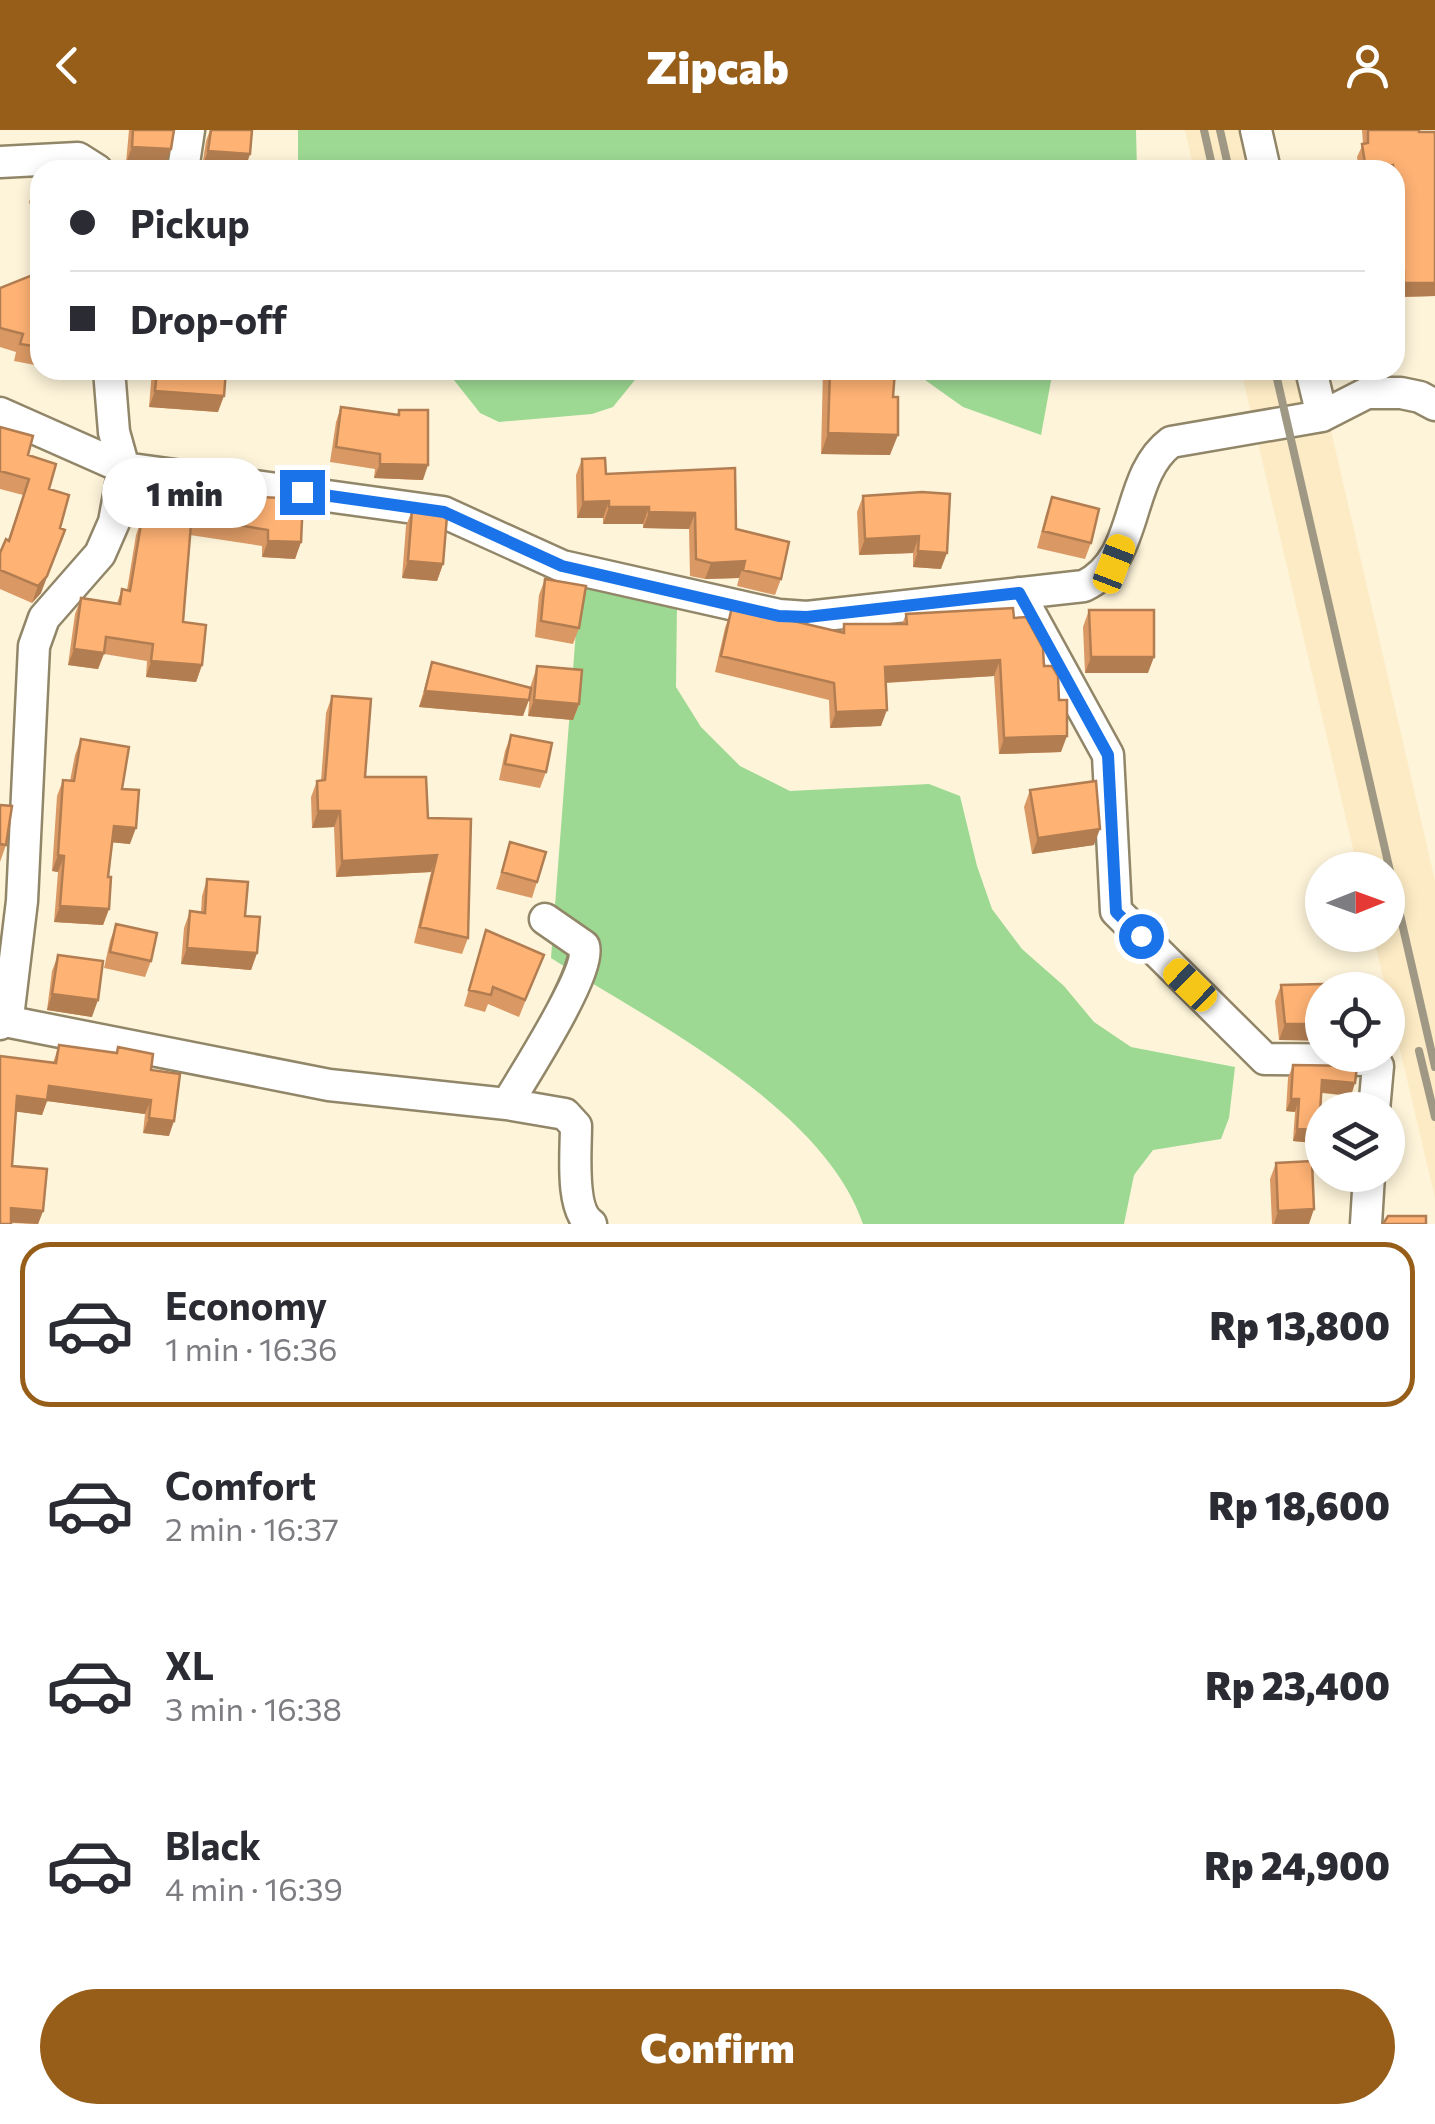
<!DOCTYPE html>
<meta charset="utf-8">
<style>
body{margin:0;font-family:Commissioner,sans-serif;background:#f2f2f3;color:#2b2b33;height:100vh;display:flex;flex-direction:column;font-size:38px;white-space:nowrap}
*{box-sizing:border-box;margin:0}
p{font-size:32px;color:#7c7c81}
.icon{flex:none;width:55px;height:55px;fill:none;stroke:currentColor;stroke-width:2;stroke-linecap:round;stroke-linejoin:round}
.map{position:relative;height:1094px;overflow:hidden}
.panel{display:flex;flex-direction:column;background:#fff;flex:1}
.panel>*{flex:none}
.hud{position:absolute;left:30px;top:30px;width:1375px;height:220px;border-radius:30px;box-shadow:0 5px 15px #0003;display:grid;align-content:center;height:220px;padding:0 40px;background:#fff}
.needle{width:65px;rotate:89deg}
.buttons{position:absolute;left:1305px;top:722px;display:grid;gap:20px}
.buttons a{display:grid;place-items:center;width:100px;height:100px;border-radius:50%;background:#fff;box-shadow:0 5px 15px #0003;font-size:50px}
.end{position:absolute;width:45px;height:45px;margin:-22px;border:12px solid #1a73e8;background:#fff;box-shadow:0 0 0 5px #fff}
.from{border-radius:50%}
.bubble{position:absolute;height:70px;border-radius:35px;background:#fff;box-shadow:0 5px 15px #0003;font-size:32px;font-weight:800;line-height:70px;text-align:center}
.car{position:absolute;width:30px;height:60px;margin:-30px -15px;border-radius:12px;box-shadow:0 0 8px 2px #0007;background:linear-gradient(#f5c518 24%,#345 0 40%,#f5c518 0 76%,#345 0 86%,#f5c518 0)}
.hud b{display:flex;align-items:center;gap:35px;height:95px;font-size:38px}
.hud b+b{border-top:2px solid #e1e1e2}
.hud i{width:25px;height:25px;background:#2b2b33}
ul{padding:18px 0 0;list-style:none}
li{display:flex;align-items:center;gap:30px;height:165px;margin:0 20px 15px;padding:0 20px;border:5px solid transparent;border-radius:30px}
li div{flex:1}
li b{display:block;font-size:38px}
li em{font-style:normal;font-weight:800}
li.current{border-color:#965e19}
li>.icon{width:90px;height:90px;stroke-width:1.5}
.action{display:flex;gap:20px;margin-top:auto;padding:20px 40px}
.action a{flex:1;height:115px;border-radius:60px;background:#965e19;color:#fff;font-size:40px;font-weight:800;line-height:115px;text-align:center}
header{display:flex;justify-content:space-between;align-items:center;height:130px;padding:0 40px;background:#965e19;color:#fff;font-size:45px;font-weight:800}
.map>svg:first-child{display:block}
</style>
<header><svg class="icon" aria-label="back" viewBox="0 0 24 24"><path d="M15 5l-7 7 7 7"/></svg>Zipcab<svg class="icon" aria-label="person" viewBox="0 0 24 24"><circle cx="12" cy="8" r="4"/><path d="M4 21q1-7 8-7t8 7"/></svg></header>
<div class="map">
<svg width="1435" height="1094" viewBox="0 0 1435 1094">
<rect width="100%" height="100%" fill="#fef4da"/>
<!-- built -->
<path fill="#fcebc4" d="M1185,0H1262L1271,40H1194Z
M1241,240H1317L1435,751V1068L1373,805H1388V740H1358Z"/>
<!-- green -->
<path fill="#9dd993" d="M298,0H1136L1137,40H298Z
M446,240H643L613,277L592,284L499,292L480,283Z
M911,240H1053L1041,305L963,277Z
M580,448L677,474L676,557L701,597L740,636L790,661L929,654L960,666L977,736L992,779L1022,819L1064,856L1094,892L1131,917L1235,937L1229,988L1221,1009L1153,1020L1134,1045L1124,1094H863C823,976 652,892 551,828Z"/>
<g fill="none" stroke-linecap="round" stroke-linejoin="round">
<!-- street casing -->
<g stroke="#928669" stroke-width="35">
<path id="street" d="M1256,0L1265,40
M0,32L78,28L97,40
M183,40L189,0
M1311,240L1322,286
M0,283L124,338L443,382L562,436L779,485L807,487L1084,456C1141,429 1124,347 1171,312L1322,286L1367,263H1401L1420,267L1435,275
M1019,463L1108,625L1116,781L1265,929L1374,930L1378,936L1374,980
M5,891L329,955L507,974L565,984L576,996C576,1022 570,1080 591,1094
M0,894L9,879L22,771L34,516L44,488L100,424L114,392L124,338L114,302L109,240
M507,974C523,947 592,841 584,816L545,789
M1366,1094L1369,1045"/>
</g>
<!-- street -->
<use href="#street" stroke="#fff" stroke-width="30"/>
<!-- rail -->
<path stroke="#9f9884" stroke-width="8" d="M1204,0L1213,40
M1220,0L1229,40
M1275,240L1435,937
M1419,921L1435,987"/>
</g>
<!-- wall -->
<path fill="#da9964" d="M129,0H174L165,36L126,33Z
M210,0H252L245,40L202,37L206,11Z
M1362,0H1419L1435,166L1399,167L1395,40H1359L1357,27L1363,14Z
M40,52V102L29,72L35,54Z
M40,114V136L36,125Z
M40,142V236L14,231L16,222L0,217V158Z
M152,240H226L218,282L149,277Z
M823,240H895L890,325L821,324Z
M341,277L397,285L399,280L423,350L374,348L375,339L330,332L336,292Z
M0,297L28,325L49,359L41,463L32,473L0,459V423L8,410L23,365L0,359Z
M582,329L606,344L736,399L781,449L775,465L737,456L739,448L705,449L690,446L689,399L643,398V394H603V388H577L576,345Z
M182,348L238,366L301,412L295,429L262,427V416L190,405L183,492L202,535L196,552L146,547L147,531L104,524L98,539L68,535L75,484L81,468L117,473L122,459L127,460L136,405L142,388L171,391L176,364Z
M922,362L941,439L913,437V423L859,425L857,382L863,366Z
M1052,367L1091,413L1085,429L1037,418L1046,384Z
M412,380L443,434L437,451L402,448L406,396Z
M545,449L579,498L573,514L535,507L539,465Z
M1089,480L1148,543H1085L1083,497Z
M731,481L841,502L844,494H902L906,484L1014,488L1044,536L1061,622L999,624L994,546L886,553L881,596L830,598L829,570L715,542L725,498Z
M432,532L530,558L537,536L579,574L573,590L528,586L530,562L523,586L419,577Z
M332,566L365,647L428,688L468,808L462,824L414,813L431,742L336,747L334,697L312,698L311,667L317,651H321L326,583Z
M511,605L546,642L540,658L499,650L505,621Z
M81,609L122,659L130,714L112,712L108,747L109,779L103,795L54,792L58,742L52,741L57,666L63,650L70,651L75,625Z
M1030,660L1094,715L1032,724L1024,677Z
M0,675L6,715L0,732Z
M510,712L537,752L532,768L496,759Z
M207,749L245,786L257,823L251,840L181,834L184,798L190,781L201,782L202,766Z
M116,794L151,831L145,847L104,838L110,811Z
M486,800L544,825L519,887L488,874L485,882L464,876Z
M58,825L92,887L47,880L52,841Z
M1281,855L1368,860L1279,910L1275,871Z
M59,915L116,923L118,917L151,940L169,1006L143,1003L145,984L47,971L42,985L16,981L12,1036L43,1081L38,1094L11,1093L0,926L53,933Z
M1293,935L1351,966L1321,963L1319,1000L1314,1013L1293,1011L1295,982L1286,981L1288,948Z
M1276,1033L1309,1094H1272L1270,1049Z"/>
<!-- shaded-wall -->
<path fill="#b27d51" d="M132,17L171,19L165,36L126,33Z
M208,21L250,24L245,40L202,37Z
M1393,35L1392,40H1366Z
M1395,141H1404L1399,155H1395Z
M1404,153H1435V166L1399,167Z
M155,261L224,266L218,282L149,277Z
M828,303L898,305L890,325L821,324Z
M380,334L428,335L423,350L374,348Z
M609,371L603,388H577L583,372Z
M609,377H649L643,394H603Z
M649,382L695,383L689,399L643,398Z
M919,406L913,423L859,425L865,409Z
M268,411L301,412L295,429L262,427Z
M59,416L41,463L32,473L38,456Z
M918,421L947,423L941,439L913,437Z
M408,431L443,434L437,451L402,448Z
M745,431L739,448L705,449L711,433Z
M74,519L104,523L98,539L68,535Z
M1091,527H1154L1148,543H1085Z
M1000,530L994,546L879,553L885,537Z
M151,531L202,535L196,552L146,547Z
M425,561L529,570L523,586L419,577Z
M534,570L579,574L573,590L528,586Z
M887,580L881,596L830,598L836,582Z
M1067,606L1061,622L999,624L1004,608Z
M318,681H340L334,697L312,698Z
M114,696L136,698L130,714L108,712Z
M1100,699L1094,715L1032,724L1038,708Z
M58,725L64,726L58,742L52,741Z
M437,725L431,742L336,747L342,731Z
M60,776L109,779L103,795L54,792Z
M187,818L257,823L251,840L181,834Z
M52,864L98,870L92,887L47,880Z
M1285,894H1322V911L1279,910Z
M1322,950L1355,953L1351,966L1318,962Z
M49,956L151,970L145,984L47,971L42,985L11,981L17,966Z
M1291,969H1299L1295,982L1286,981Z
M149,988L174,991L169,1006L143,1003Z
M1297,999L1319,1000L1314,1013L1293,1011Z
M11,1078L43,1081L38,1094L6,1092Z
M1314,1079L1309,1094H1274L1278,1081Z"/>
<!-- building -->
<path fill="#feb274" stroke="#b27d51" stroke-width="2.5" d="M133,0H174L171,19L132,17Z
M211,0H252L250,24L208,21Z
M1368,0H1419V2H1435V153H1404V141H1395V40H1393V35L1366,40L1362,14L1368,13Z
M40,52V67L35,54Z
M40,142V217L20,214L23,204L0,198V158Z
M157,240H226L224,266L155,261Z
M830,240H895L893,267H898V305L828,303Z
M341,277L399,285V280H428V335L380,334V324L336,317Z
M0,297L33,306L28,325L56,334L49,359L69,365L60,398L65,400L47,446L38,456L0,440V423L6,409L9,411L29,349L0,341Z
M605,328L606,344L735,338L736,399L789,412L781,449L743,440L745,431L711,433L696,429L695,383L649,382V377H609V371L583,372L582,329Z
M182,348L240,356L238,366L303,369L301,412L268,411V400L176,385Z
M922,362L950,364L947,423L918,421L919,406L865,409L863,366Z
M1052,367L1099,379L1091,413L1043,401Z
M412,380L447,386L443,434L408,431Z
M142,388L191,394L183,492L206,495L202,535L151,531L153,514L106,507L104,523L74,519L81,468L120,474L122,459L130,461Z
M545,449L586,456L579,498L541,491Z
M734,477L844,503V494H907L906,484L1013,478L1014,488L1026,487L1043,518L1044,536H1052L1058,546L1059,570H1067V606L1004,608L1000,530L885,537L887,580L836,582L834,553L721,526L731,481Z
M1089,480H1154V527H1091Z
M432,532L531,558L529,570L425,561Z
M537,536L582,540L579,574L534,570Z
M332,566L371,569L365,647H426L428,688L471,689L468,808L420,797L437,725L342,731L340,681H318L317,651L325,650Z
M511,605L552,613L546,642L505,634Z
M81,609L129,617L122,659L139,660L136,698L114,696L108,747H111L109,779L60,776L64,726L58,725L63,650L74,651Z
M1096,651L1100,699L1038,708L1030,660Z
M0,675L12,676L6,715L0,714Z
M510,712L546,722L537,752L502,742Z
M207,749L248,752L245,786L260,787L257,823L187,818L190,781L205,783Z
M116,794L157,803L151,831L110,822Z
M486,800L544,825L525,870L493,857L491,865L469,860Z
M58,825L103,831L98,870L52,864Z
M1368,853V860H1322V894H1285L1281,855Z
M59,915L117,923L118,917L153,924L151,940L180,944L174,991L149,988L151,970L49,956L47,970L17,966L12,1036L47,1039L43,1081L11,1078V1094H0V926L56,933Z
M1293,935L1357,936L1355,953L1322,950L1319,1000L1297,999L1299,969H1291Z
M1312,1031L1314,1079L1278,1081L1276,1033Z
M1388,1086H1426V1094H1383Z"/>
<g fill="none" stroke-linecap="round" stroke-linejoin="round">
<!-- route -->
<path stroke="#1a73e8" stroke-width="12" d="M302,362L444,382L562,436L779,486L807,487L1019,463L1108,625L1116,782L1141,806"/>
</g>
</svg>
<div class="buttons">
<a><svg class="needle" viewBox="-14 -14 28 28"><path d="M0-13l5 13h-10z" fill="#e53935"/><path d="M0 13l5-13h-10z" fill="#7c7c81"/></svg></a>
<a><svg class="icon" aria-label="locate" viewBox="0 0 24 24"><circle cx="12" cy="12" r="6"/><path d="M12 2v4M12 18v4M2 12h4M18 12h4"/></svg></a>
<a><svg class="icon" aria-label="layers" viewBox="0 0 24 24"><path d="M12 4l9 5-9 5-9-5zM3 14l9 5 9-5"/></svg></a>
</div>
<i class="end from" style="left:1141px;top:806px"></i>
<i class="end" style="left:302px;top:362px"></i>
<div class="bubble" style="left:102px;top:328px;width:165px">1 min</div>
<i class="car" style="left:1114px;top:434px;rotate:21deg"></i>
<i class="car" style="left:1190px;top:855px;rotate:314deg"></i>
<div class="hud">
<b><i class="from"></i>Pickup</b>
<b><i></i>Drop-off</b>
</div>
</div>
<section class="panel">
<ul>
<li class="current"><svg class="icon" aria-label="car" viewBox="0 0 24 24"><path d="M5 17H2v-5l4-1 3-4h7l3 4 3 1v5h-3M9 17h6M6 11h13"/><circle cx="7" cy="17" r="2"/><circle cx="17" cy="17" r="2"/></svg><div><b>Economy</b><p>1 min · 16:36</p></div><em>Rp 13,800</em></li>
<li><svg class="icon" aria-label="car" viewBox="0 0 24 24"><path d="M5 17H2v-5l4-1 3-4h7l3 4 3 1v5h-3M9 17h6M6 11h13"/><circle cx="7" cy="17" r="2"/><circle cx="17" cy="17" r="2"/></svg><div><b>Comfort</b><p>2 min · 16:37</p></div><em>Rp 18,600</em></li>
<li><svg class="icon" aria-label="car" viewBox="0 0 24 24"><path d="M5 17H2v-5l4-1 3-4h7l3 4 3 1v5h-3M9 17h6M6 11h13"/><circle cx="7" cy="17" r="2"/><circle cx="17" cy="17" r="2"/></svg><div><b>XL</b><p>3 min · 16:38</p></div><em>Rp 23,400</em></li>
<li><svg class="icon" aria-label="car" viewBox="0 0 24 24"><path d="M5 17H2v-5l4-1 3-4h7l3 4 3 1v5h-3M9 17h6M6 11h13"/><circle cx="7" cy="17" r="2"/><circle cx="17" cy="17" r="2"/></svg><div><b>Black</b><p>4 min · 16:39</p></div><em>Rp 24,900</em></li>
</ul>
<div class="action"><a>Confirm</a></div>
</section>
